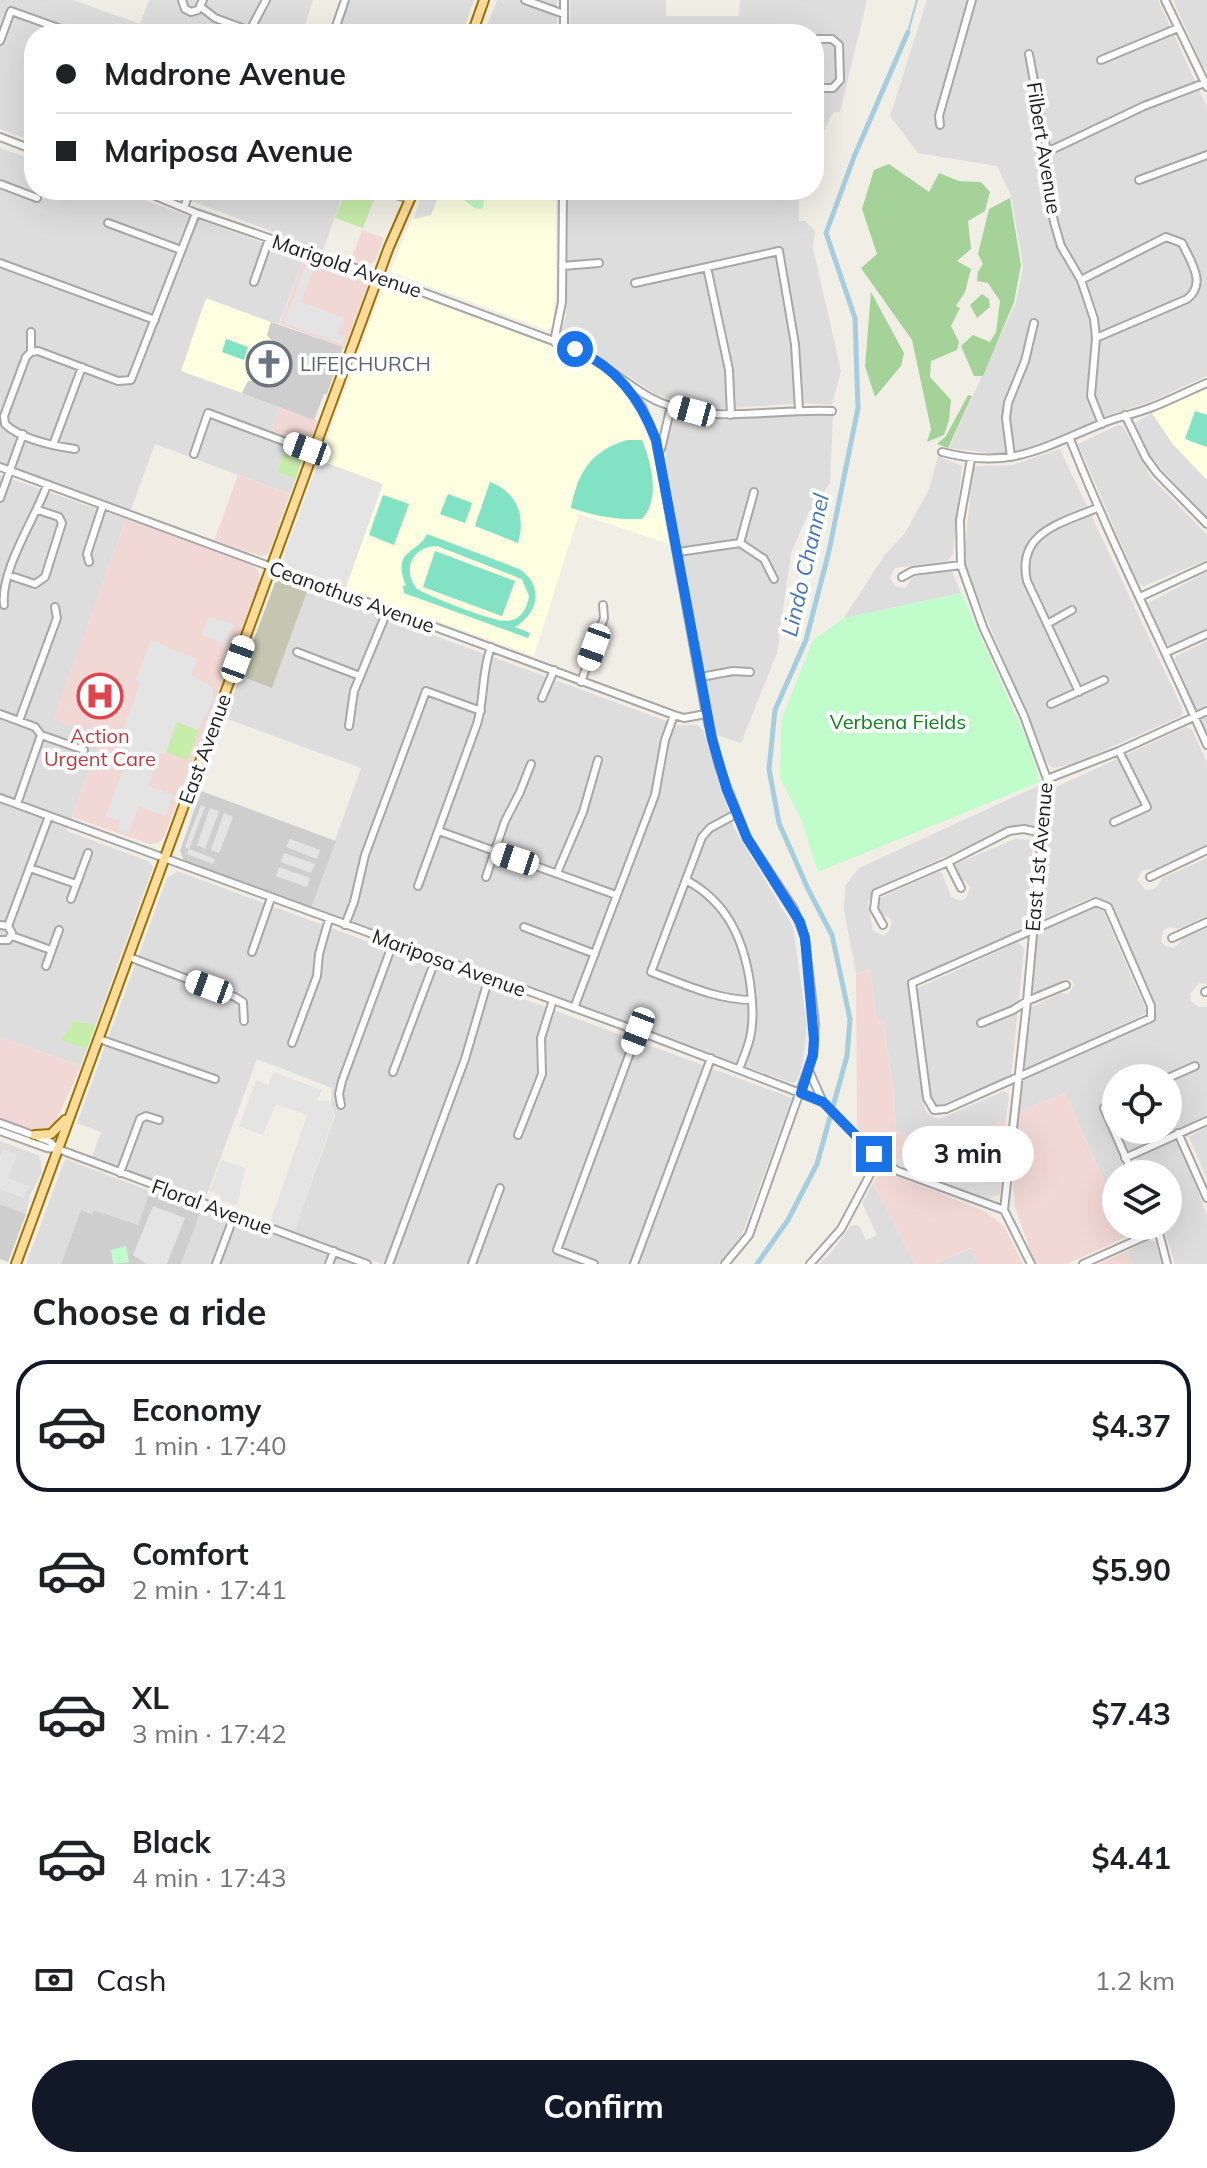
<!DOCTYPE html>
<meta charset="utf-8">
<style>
body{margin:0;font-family:Mulish,sans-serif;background:#f6f6f6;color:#202124;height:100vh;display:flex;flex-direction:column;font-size:30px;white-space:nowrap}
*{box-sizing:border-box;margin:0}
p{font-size:26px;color:#757577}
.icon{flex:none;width:44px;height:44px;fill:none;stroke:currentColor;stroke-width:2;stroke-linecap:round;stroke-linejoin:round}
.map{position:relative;height:1264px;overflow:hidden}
.sheet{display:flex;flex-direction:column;background:#fff;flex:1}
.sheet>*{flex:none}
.banner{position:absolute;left:24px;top:24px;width:800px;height:176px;border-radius:32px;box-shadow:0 8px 32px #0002;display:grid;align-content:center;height:176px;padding:0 32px;background:#fff}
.buttons{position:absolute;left:1102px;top:1064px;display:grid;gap:16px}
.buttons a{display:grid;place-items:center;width:80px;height:80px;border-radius:50%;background:#fff;box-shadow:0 8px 32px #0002;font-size:40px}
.end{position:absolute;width:36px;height:36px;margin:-18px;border:10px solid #1a73e8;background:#fff;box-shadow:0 0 0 4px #fff}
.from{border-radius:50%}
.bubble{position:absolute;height:56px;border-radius:28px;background:#fff;box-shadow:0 8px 32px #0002;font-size:26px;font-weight:700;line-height:56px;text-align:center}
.car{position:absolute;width:24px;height:48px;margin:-24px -12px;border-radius:10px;box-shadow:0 0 6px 2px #0007;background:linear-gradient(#fff 24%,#345 0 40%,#fff 0 76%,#345 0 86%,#fff 0)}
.banner b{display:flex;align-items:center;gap:28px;height:76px;font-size:30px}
.banner b+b{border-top:2px solid #e0e0e0}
.banner i{width:20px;height:20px;background:#202124}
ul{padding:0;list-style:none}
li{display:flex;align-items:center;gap:24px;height:132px;margin:0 16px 12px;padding:0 16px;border:4px solid transparent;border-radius:32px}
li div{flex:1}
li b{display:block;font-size:30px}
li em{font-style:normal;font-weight:700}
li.current{border-color:#111827}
li>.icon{width:72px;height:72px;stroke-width:1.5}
h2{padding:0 32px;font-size:36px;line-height:96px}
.pay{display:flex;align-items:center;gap:20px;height:88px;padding:0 32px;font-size:30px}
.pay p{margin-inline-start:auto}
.button{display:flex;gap:16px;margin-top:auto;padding:16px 32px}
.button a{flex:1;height:92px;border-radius:48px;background:#111827;color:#fff;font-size:32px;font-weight:700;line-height:92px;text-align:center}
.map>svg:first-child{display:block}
</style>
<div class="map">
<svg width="1207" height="1264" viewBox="0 0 1207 1264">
<rect width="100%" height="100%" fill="#f1eee6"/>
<!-- residential -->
<path fill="#dedddd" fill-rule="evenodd" d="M0,0H73L140,24L149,0H313L302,34H34V142L0,129Z
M348,0H474L462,34H335Z
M497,0H557V34H484Z
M570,0H666V16H739L740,0H867L840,112H833L814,152V34H570Z
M927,0H1158L1207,107V376L1152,401L1107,416L1040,446L998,454L949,448L1016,302L1023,266L1011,196L997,166L918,153L890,116Z
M1173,0H1207V70L1203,67Z
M0,148L34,160V190H116L304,257L279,324L271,322L181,370L280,407L268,441L286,447L277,472L296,479L290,494L155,444L130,512L0,464Z
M163,190H344L323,251Z
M568,190H799V221H805L815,231L813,248L841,371L832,405L807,403L716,409L682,403L658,396L600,357L565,340L561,333L566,316Z
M677,413L725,420L789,414L833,416L830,483L808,514L791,553L777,653L741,743L714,734L666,466V436L671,416Z
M1152,413L1172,443L1207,480V519L1151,457L1135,423Z
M1118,425L1123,426L1151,477L1207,535V560L1144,586L1138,582L1078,444Z
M1060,449L1182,708V715L1177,718L1073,764L1053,768L1048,764L966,570L964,558L973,470L976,466L1012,465Z
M938,456L962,466L953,554L948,561L895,568L890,578L895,586L905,588L913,577L951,569L961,593L844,618L884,556L905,533L929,489Z
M0,475L126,519L54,719L101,737L67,831L148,861L153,867L95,1027L92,1024L73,1021L70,1031L62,1039L87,1049L81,1066L0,1037Z
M1207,572V629L1171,646L1165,642L1148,603Z
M308,589L677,725H697L703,730L734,828L793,927L807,1027L802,1067L797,1080L793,1083L749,1068L311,908L361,768L225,718L240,676L272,688Z
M1207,641V735L1175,660L1176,656Z
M1186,727L1192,729L1207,763V845L1155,869L1142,870L1137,880L1146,890L1153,889L1158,886L1162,878L1207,858V916L1178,929L1169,927L1163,931L1161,941L1165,946L1174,948L1184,938L1207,928V984L1199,983L1190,994L1191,1001L1199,1007H1207V1119L1120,1155L1128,1174H1116V1208L1065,1093L1018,1112L1023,1081L1152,1022L1157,1009L1117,917L1105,900L1091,898L1043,919L1039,914L1052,789ZM1116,1078H1168V1130H1116Z
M1040,785L1034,827L998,833L875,888L868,902L873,931L884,936L889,931L892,924L890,918L880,914L879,902L882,897L938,872L942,873L951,897L961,901L967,897L970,887L965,881L957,878L953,868L956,864L1015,839L1033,840L1027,925L1022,930L911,982L908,987L925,1110L930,1115L938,1119L944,1117L1004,1091L1009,1094L1006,1119L940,1149L896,1131L894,1093L883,1020H877L870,969L856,974L844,910L845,886L859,868Z
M177,871L792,1098L740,1240L719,1264H382L294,1232L335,1116L331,1104L332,1088L257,1059L205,1200L91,1159L101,1132L77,1123L167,878Z
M1099,906L1102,908L1146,1010L1145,1014L1028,1069L1023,1066L1029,1008L1061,993L1068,994L1074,985L1072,980L1063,979L1059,984L1036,993L1031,989L1037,933Z
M1018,942L1024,948L1011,1077L945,1107L933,1105L916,989Z
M1207,1127V1179L1189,1137Z
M0,1141L38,1155L41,1160L42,1172L30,1195L26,1214L0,1204Z
M1175,1141L1181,1148L1207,1215V1264H1175L1163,1226H1168V1174H1140L1135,1164L1137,1158Z
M65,1159L150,1191L138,1225L94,1210L92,1214L81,1210L61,1264H26Z
M873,1183L915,1264H819L831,1253L851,1225L859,1226L866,1240L877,1235L862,1203Z
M201,1210L361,1264H181Z
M1149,1240L1155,1242L1162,1264H1133L1127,1251Z
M971,1248L978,1264H935Z"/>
<!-- commercial -->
<path fill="#f2d8d4" d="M362,230L384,238L375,261L369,265L351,259Z
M304,257L369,282L345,348L280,324Z
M280,407L318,421L310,441L306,444L271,432Z
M238,475L290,494L269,553L262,556L214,541Z
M126,519L253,565L259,572L260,581L164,837L158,843L149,844L72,817L101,737L53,719Z
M870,969L877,1019H883L894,1093L896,1131L940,1149L1006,1119L1000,1194L991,1197L989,1202L885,1158L857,1129L856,974Z
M0,1037L81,1066L52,1130L45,1134L0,1118Z
M1065,1093L1116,1208V1226H1124L1128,1236L1067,1264H1035L1015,1207L1013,1177L1018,1112Z
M881,1170L984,1211L1004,1226L1023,1264H978L970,1248L935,1264H915L873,1183Z
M1127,1251L1133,1264H1097Z"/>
<!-- education -->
<path fill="#fdffe0" d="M423,190H556V288L553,327L546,330L390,272Z
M384,284L591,361L608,374L626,395L643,425L655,456L669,544L579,514L534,656L281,564Z
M206,298L271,322L268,328L274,343L267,353L261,379L244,388L242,393L181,371Z
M1207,387V480L1172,443L1152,413Z"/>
<!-- religious -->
<path fill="#cecece" d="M271,322L343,347L327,394H324L314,420L242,393L248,381L261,379L267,353L274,343L267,335Z
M201,791L336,841L311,908L184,861L180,851Z
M150,1191L201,1210L181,1264H61L81,1210L92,1214L94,1210L138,1225Z
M0,1204L26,1214L8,1262L0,1259Z"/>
<!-- construction -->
<path fill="#c4c6b1" d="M283,579L308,589L272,688L240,676L275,583Z"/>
<!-- grass -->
<path fill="#c6edaa" d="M346,190H365L376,194L363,228L335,218Z
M285,450L300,454L302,458L296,479L277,472Z
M177,722L199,731L187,760L166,752Z
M73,1021L93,1024L95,1027L87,1049L61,1040L72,1025L70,1024Z"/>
<!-- forest -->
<path fill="#a5d299" d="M889,164L929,192L939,173L959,181L981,182L990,192L985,211L968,221L971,249L957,261L971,269L965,292L956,306L960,308L951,326L959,342L957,350L931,361L930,377L951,400L949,420L944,435L927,442L931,429L912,340L861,268L877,254L862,209L874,170Z
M1010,198L1021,265L1014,302L983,376H974L961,346L973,335L990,342L996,332L1000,301L988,283L977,281L978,272L983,264L978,254L989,209Z
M871,292L904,353L901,366L875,397L865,366Z
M982,294L989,299L990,307L977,318L970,305Z
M968,395L972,396L948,448L937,444L946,436Z"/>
<!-- park -->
<path fill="#c1fccb" d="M463,190H485L483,209L474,208L462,198Z
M961,593L1029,745L1040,782L818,872L801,819L780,778L781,721L813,640L844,618Z
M126,1246L129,1262L113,1264L111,1250Z"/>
<!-- pitch -->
<path fill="#81e3c4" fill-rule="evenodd" d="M226,339L248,347L244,360L222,352Z
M1195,411L1207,415V447L1185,439Z
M627,440H642C651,463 661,498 642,519C616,520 596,516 571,508C578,472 591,451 627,440Z
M490,482C517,492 526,516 518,543L475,526Z
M448,494L472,503L465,523L440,514Z
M383,495L409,504L394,545L369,535Z
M427,534L519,569C544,585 539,613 515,627L530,633L528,638L404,593L403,586H406C391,549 418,554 427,534ZM437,546L522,579L529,596C527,610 520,621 505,621C492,621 427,596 416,588C402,569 413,546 437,546Z
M435,551L515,581L502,616L423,587Z"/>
<!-- parking -->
<path fill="#e4e4e4" d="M423,190H441L431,215L413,219Z
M306,264L314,267L301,302L344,318L338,334L344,337L341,344L284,323Z
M319,460L383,484L346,587L281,564Z
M208,617L234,624L225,648L217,640L202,635Z
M151,640L197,659L191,675L213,688V700L198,730L177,722L165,754L160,753L148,786L173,795L165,816L139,806L128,834L118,830L120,821L106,816L129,753L121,740V736L140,684L136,680Z
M201,805L205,807L189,849L215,859L213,864L187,854L189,849L185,847Z
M210,808L219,811L205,849L197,845Z
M224,813L233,817L219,853L211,850Z
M290,839L320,850L317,859L286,847Z
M284,853L315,864L311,873L281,862Z
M279,867L310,878L307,887L276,876Z
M273,1072L322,1090L317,1101H330L334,1116L294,1232L270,1223L307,1115L276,1104L263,1135L239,1126L256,1080L268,1085Z
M1003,1126L1002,1131L1005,1132L1000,1194L991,1197L989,1202L885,1159L887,1154L957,1182L963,1180L971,1158L994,1160L998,1157L1000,1132L949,1155L942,1152Z
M3,1149L17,1154L8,1178L29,1186L24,1198L0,1189V1156Z
M221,1160L245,1168L238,1202L234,1205L220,1200L221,1196L210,1191Z
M153,1206L185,1218L167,1264H146L133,1255Z"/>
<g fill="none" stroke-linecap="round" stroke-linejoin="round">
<!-- stream -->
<path stroke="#a4cee0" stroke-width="2" d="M908,32L917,0"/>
<!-- canal -->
<path stroke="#a4cee0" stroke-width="5" d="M757,1264L788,1220L817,1164L847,1056L850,1019L832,935L808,889L779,823L769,769L775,710L806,640L829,551L858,408L855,318L826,233L854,157L908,32"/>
<!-- minor casing -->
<g stroke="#a7a7a7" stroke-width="10">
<path id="minor" d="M182,0L185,9L191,12L198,10L203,0
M525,0L564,14
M1165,0L1207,87
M201,7L215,18L258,34
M335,29L345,0
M248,34L266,0
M564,34V0
M814,39H832L839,45L840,80L833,88H814
M0,41L11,11L75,34
M1029,54L1047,152V186L1054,222L1061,246L1081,280L1094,319L1096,338L1091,396L1102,424
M1101,60L1178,28
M940,125L939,116L972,0
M0,137L34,150
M1047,152L1144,106L1207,82
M1139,180L1207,155
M0,184L37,198
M141,190L196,213L379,276L575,349C606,363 628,388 659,402C714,425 774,408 832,411
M376,190L411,199
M184,208L190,190
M108,223L181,250
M0,263L155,320
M562,266L599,263
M707,267L729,370L731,415
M1081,280L1166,237L1182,243C1191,262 1207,284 1187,299L1096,338
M254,282L269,239
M635,283L779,251L795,344L799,409
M31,332V352
M554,342L562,302L563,190
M620,378L642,407L656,440L706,714L719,766L747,838L794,909L805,938L815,1024L813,1055L749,1235L725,1264
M1125,415L1146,458L1157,473L1207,524
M1070,439C1111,543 1162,642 1207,745
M53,445L82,367
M75,449C54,446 21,439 5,424L4,416L26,357L31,352L38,351L118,381L131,380L196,213
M661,449L671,406
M942,452C1011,470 1041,448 1103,423C1118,417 1134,414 1150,408C1169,401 1188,391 1207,383
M194,454L208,413L313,452
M1011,457L1006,418L1008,403L1025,361L1034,323
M971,459L960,520L961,565L983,627L1024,716L1047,779L1027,1001L1004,1210L1031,1264
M0,467L674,715L684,718L706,714
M0,498L23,434
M740,543L754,492
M678,552L740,543L764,559L774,579
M89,562L87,554L103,505
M8,575L35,584L45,577L62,523L59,517L38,510
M902,577L913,571L961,565
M1140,597L1207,566
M4,605C0,570 36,517 47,485
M1047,624L1072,610
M297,652L360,676
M1167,652L1207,634
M701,677L733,671L750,672
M581,682L604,618L603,605
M1079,692L1027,581C1016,532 1062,523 1097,508
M542,698L554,670
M1051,704L1104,680
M0,714L35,727L41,735L17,804
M19,721L57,618L55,607
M349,726L354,691L388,609
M41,735L84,750
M1047,779L1119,751L1207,711
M0,798L638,1031L813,1098L823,1102L878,1159L898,1171L1004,1210
M736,814L710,828L702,837L651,972C684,984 717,1000 752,1000
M1114,822L1147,807L1119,751
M439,831L616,895
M948,862L961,888
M30,868L76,884
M557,873L583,812L598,760
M486,877L505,821L520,792L531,764
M1150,877L1207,850
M686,880C727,902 743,938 750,982C752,999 754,1016 751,1033C749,1045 744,1057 739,1069
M418,886L477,724C485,698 481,673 491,647
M71,899L88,853
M1096,902L1108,907L1151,1006V1018L946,1109L934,1110L927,1098L912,983Z
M0,925L8,926L12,933L8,940H0
M345,925L354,902L365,855L426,691L481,711
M883,925L874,909L876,893L948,862L1009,831L1024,829L1042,833
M8,926L49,816
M524,927L595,954
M12,936L51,950
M1172,938L1207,922
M252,952L271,898
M129,957L235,997L243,1002L244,1021
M46,966L59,930
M1205,992L1207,991
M574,1008L655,795L665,740L674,715
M981,1023L1013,1010L1027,1001L1066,985
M99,1039L215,1079
M292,1043L317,976L319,954L329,919
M393,1072L436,958
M810,1073L823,1102
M1168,1078L1195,1066
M1116,1102L1104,1108L1133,1174
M341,1105L339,1094L342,1081L393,943
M0,1123L49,1141L58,1149
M0,1131L47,1148L58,1149L367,1264
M1178,1133L1207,1198
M518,1135L542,1074L541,1038L553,1000
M1125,1158L1207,1121
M120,1173L140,1119L146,1116L159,1120
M1158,1229L1167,1264
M216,1264L234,1216
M329,1264L334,1251
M389,1264L465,1059L489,977
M472,1264L500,1188
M594,1264L557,1250L638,1031
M634,1264L711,1058
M810,1264L841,1229L874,1167
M1083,1264L1159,1230"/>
</g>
<!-- major casing -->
<g stroke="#9b7300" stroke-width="12">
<path id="major" d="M472,34L484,0
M35,1135L51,1134L65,1120
M16,1264L317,442L389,247L414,190"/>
</g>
<!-- minor -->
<use href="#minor" stroke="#fff" stroke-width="6"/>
<!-- major -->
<use href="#major" stroke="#ffdc9c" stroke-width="8"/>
</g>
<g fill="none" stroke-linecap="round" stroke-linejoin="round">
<!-- route -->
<path stroke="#1a73e8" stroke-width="10" d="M575,349C616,367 640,398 656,440L712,739L727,790L747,838L800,922L805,938L814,1040L813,1055L801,1093L823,1102L874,1154"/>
</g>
<!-- icons -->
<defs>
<g id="church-ring" transform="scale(2.3)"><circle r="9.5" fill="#fff" stroke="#6b7280" stroke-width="1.5"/><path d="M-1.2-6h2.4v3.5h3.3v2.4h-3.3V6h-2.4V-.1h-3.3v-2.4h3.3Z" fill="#6b7280"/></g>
<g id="hospital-ring" transform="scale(2.3)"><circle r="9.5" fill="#fff" stroke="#e0444e" stroke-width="1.5"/><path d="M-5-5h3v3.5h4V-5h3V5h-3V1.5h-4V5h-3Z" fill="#e0444e"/></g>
</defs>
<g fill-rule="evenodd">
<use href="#church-ring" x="269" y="364"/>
<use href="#hospital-ring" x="100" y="696"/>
</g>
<g text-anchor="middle" stroke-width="8" stroke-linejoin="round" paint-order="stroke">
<!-- street labels -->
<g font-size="20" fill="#202020" stroke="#fff">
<text transform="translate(1044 148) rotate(81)" y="7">Filbert Avenue</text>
<text transform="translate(347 266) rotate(19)" y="7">Marigold Avenue</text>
<text transform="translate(352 597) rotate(20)" y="7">Ceanothus Avenue</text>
<text transform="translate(205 749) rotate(-70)" y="7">East Avenue</text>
<text transform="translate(1039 857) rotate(-85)" y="7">East 1st Avenue</text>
<text transform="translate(449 963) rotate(20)" y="7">Mariposa Avenue</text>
<text transform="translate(212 1207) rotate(20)" y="7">Floral Avenue</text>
</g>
<!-- worship labels -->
<g font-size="20" fill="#5b616d" stroke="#fff" text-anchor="start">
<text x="300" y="371">LIFE|CHURCH</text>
</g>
<!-- park labels -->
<g font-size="20" fill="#07851b" stroke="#fff">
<text x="898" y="729">Verbena Fields</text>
</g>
<!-- health labels -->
<g font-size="20" fill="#be3a42" stroke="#fff">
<text x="100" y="743">Action<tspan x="100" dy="23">Urgent Care</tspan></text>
</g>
<!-- water labels -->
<g font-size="22" font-style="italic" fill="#4775b4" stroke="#fff">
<text transform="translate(805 565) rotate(-77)" y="8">Lindo Channel</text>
</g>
</g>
</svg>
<div class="buttons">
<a><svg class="icon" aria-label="locate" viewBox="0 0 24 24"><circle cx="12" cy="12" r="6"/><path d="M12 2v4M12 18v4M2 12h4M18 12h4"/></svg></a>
<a><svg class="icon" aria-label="layers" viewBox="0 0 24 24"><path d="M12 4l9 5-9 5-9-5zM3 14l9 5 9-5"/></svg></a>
</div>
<i class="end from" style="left:575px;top:349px"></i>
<i class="end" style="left:874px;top:1154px"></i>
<div class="bubble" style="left:902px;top:1126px;width:132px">3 min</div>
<i class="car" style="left:692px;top:411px;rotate:285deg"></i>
<i class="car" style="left:307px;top:449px;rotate:290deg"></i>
<i class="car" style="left:594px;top:647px;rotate:200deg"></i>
<i class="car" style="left:238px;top:659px;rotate:20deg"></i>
<i class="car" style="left:515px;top:859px;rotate:288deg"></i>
<i class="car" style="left:209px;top:987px;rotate:290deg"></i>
<i class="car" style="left:638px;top:1031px;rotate:201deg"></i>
<div class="banner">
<b><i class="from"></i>Madrone Avenue</b>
<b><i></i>Mariposa Avenue</b>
</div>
</div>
<section class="sheet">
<h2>Choose a ride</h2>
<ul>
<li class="current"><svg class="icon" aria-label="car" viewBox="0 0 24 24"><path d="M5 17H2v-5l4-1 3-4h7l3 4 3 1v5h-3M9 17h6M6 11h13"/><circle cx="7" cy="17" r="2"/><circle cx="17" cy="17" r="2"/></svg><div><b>Economy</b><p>1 min · 17:40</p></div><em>$4.37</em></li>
<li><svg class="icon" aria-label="car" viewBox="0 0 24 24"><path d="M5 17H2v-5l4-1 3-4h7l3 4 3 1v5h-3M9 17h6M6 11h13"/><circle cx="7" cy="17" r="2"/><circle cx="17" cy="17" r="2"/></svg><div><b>Comfort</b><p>2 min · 17:41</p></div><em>$5.90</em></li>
<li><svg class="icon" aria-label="car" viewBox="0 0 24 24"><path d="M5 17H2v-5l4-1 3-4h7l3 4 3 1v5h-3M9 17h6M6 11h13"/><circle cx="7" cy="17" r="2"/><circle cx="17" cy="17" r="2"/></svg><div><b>XL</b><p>3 min · 17:42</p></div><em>$7.43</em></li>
<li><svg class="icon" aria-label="car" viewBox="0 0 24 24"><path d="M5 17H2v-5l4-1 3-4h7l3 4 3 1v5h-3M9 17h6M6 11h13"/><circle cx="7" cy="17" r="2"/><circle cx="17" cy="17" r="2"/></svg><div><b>Black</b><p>4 min · 17:43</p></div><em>$4.41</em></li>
</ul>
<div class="pay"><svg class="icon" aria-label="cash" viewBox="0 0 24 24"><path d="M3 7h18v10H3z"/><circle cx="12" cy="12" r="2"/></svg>Cash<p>1.2 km</p></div>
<div class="button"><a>Confirm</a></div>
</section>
